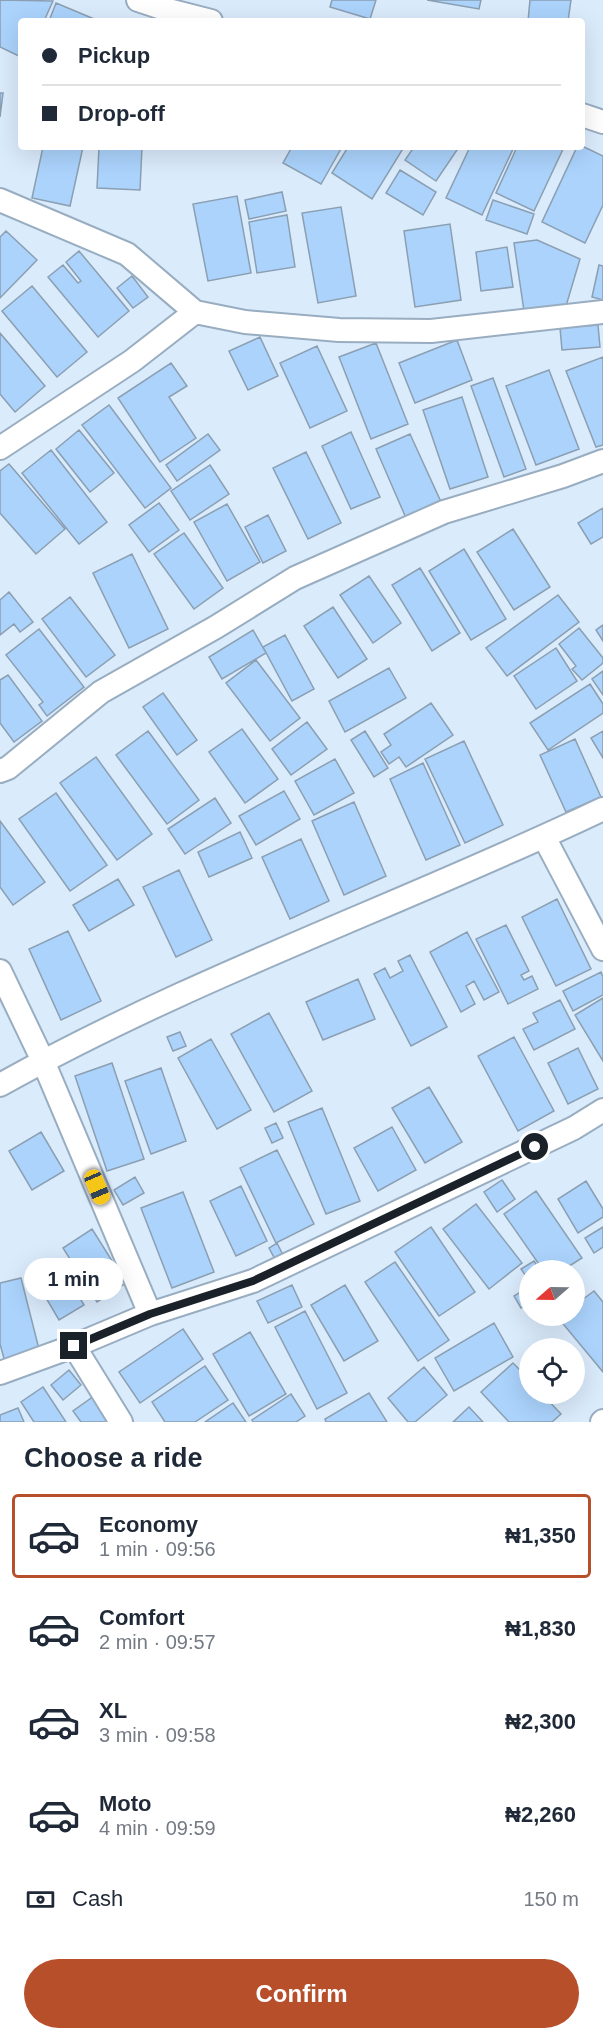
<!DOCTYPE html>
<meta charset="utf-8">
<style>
body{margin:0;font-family:Helvetica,sans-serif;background:#f6f6f7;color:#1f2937;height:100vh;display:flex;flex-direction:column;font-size:22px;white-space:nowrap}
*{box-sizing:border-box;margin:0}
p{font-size:20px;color:#747a83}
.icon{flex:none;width:33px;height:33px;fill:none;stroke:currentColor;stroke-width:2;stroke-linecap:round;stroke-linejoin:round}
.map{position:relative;height:1422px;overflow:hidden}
.panel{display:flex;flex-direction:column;background:#fff;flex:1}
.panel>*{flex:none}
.hud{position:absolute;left:18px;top:18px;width:567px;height:132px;border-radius:6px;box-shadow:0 6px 24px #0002;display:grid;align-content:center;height:132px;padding:0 24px;background:#fff}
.needle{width:39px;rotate:250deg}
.tools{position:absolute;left:519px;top:1260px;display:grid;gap:12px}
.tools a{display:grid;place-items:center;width:66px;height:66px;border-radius:50%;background:#fff;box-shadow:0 6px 24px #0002;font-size:30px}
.end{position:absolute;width:27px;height:27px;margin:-14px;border:8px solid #1a2129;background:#fff;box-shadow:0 0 0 3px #fff}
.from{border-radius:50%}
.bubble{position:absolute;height:42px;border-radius:21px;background:#fff;box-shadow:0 6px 24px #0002;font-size:20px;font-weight:800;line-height:42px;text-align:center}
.car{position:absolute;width:18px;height:36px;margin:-18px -9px;border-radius:8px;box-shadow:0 0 4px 2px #0007;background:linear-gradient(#f5c518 24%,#345 0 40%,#f5c518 0 76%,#345 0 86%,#f5c518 0)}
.hud b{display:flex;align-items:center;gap:21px;height:57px;font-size:22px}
.hud b+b{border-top:2px solid #e0e1e3}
.hud i{width:15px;height:15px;background:#1f2937}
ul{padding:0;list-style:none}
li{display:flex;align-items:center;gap:18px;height:84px;margin:0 12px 9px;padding:0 12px;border:3px solid transparent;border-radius:6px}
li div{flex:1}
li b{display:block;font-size:22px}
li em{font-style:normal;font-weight:800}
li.active{border-color:#b74f2a}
li>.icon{width:54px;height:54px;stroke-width:1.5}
h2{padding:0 24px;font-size:27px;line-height:72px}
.pay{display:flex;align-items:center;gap:15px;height:66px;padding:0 24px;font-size:22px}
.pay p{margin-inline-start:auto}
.primary-button{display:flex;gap:12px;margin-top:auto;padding:12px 24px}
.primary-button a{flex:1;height:69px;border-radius:36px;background:#b74f2a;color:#fff;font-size:24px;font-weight:800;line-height:69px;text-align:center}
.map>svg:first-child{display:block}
</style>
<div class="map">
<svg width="603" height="1422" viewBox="0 0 603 1422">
<rect width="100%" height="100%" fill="#daebfc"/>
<!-- building -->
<path fill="#abd3fc" stroke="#8b9fb2" stroke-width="1.5" d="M0,0L53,1L44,21H21V57L0,47Z
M332,0H376L370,19L330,7Z
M427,0H481L479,9Z
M530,0H571L568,21H528Z
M56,3L99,21H49Z
M0,93H3L0,117Z
M582,146L603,156V205L585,243L542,222L577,147Z
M43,147H83L70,206L32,198Z
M99,147H142L140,190L97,188Z
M292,147H342L321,184L283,163Z
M348,147H404L372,199L332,173Z
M414,147H459L436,181L405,160Z
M470,147H514L482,215L446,198Z
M517,147H564L534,211L496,193Z
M400,170L436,192L423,215L386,193Z
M282,192L286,211L249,219L245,200Z
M237,196L251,273L208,281L193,204Z
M493,200L534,214L527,234L486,220Z
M341,207L356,296L318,303L302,213Z
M287,215L295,267L257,273L249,222Z
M450,224L461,300L415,307L404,231Z
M6,231L37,260L0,298V237Z
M537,240L580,259L566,306L524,311L514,243Z
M507,247L513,287L481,291L476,252Z
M79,251L129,311L98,337L48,277L63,265L78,283L81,281L66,262Z
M599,265L603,266V300L592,297Z
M132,276L148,297L133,308L117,288Z
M32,286L87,352L57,377L2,311Z
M598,325L600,347L562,350L560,328Z
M0,333L45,386L15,412L0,394Z
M260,337L278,376L248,390L229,351Z
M457,340L472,380L415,403L399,363Z
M376,343L408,424L371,439L339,357Z
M317,346L347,411L310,428L280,363Z
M603,357V445L596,447L566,371Z
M171,363L187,386L169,397L196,438L160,462L118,398Z
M549,370L579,449L536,465L506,386Z
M493,378L526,469L504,477L471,386Z
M462,397L488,477L450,489L423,410Z
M109,405L171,488L145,508L82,425Z
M79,430L114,473L90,492L56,449Z
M351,432L380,497L351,509L322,446Z
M208,434L220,450L177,481L166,465Z
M410,434L441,502L406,518L376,449Z
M51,450L107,522L79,544L22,473Z
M306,452L341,523L308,539L273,468Z
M9,464L65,529L36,554L0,513V471Z
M210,465L229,494L190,520L171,491Z
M159,503L179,530L149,552L129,525Z
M227,504L260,562L227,581L194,522Z
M603,508V537L591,544L578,523Z
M268,515L286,551L263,563L245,527Z
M513,529L550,587L514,610L477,552Z
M184,533L223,588L194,609L154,554Z
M464,549L506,619L471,640L429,571Z
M132,554L168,629L129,648L93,573Z
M420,568L460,633L432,651L392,585Z
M369,576L401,623L373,643L340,595Z
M9,592L33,622L20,632L14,624L0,635V600Z
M558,595L579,622L507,676L486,648Z
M70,597L115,655L86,677L42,619Z
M333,607L367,659L338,678L304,626Z
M603,625V641L596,630Z
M579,628L603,658V663L582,680L572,669L576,666L559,644Z
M39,629L84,687L47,716L39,705L43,702L6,655Z
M253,630L266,653L222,679L209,657Z
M285,635L314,689L292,701L263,647Z
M556,648L577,681L536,709L514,676Z
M256,660L300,718L270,741L226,683Z
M389,668L406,698L345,732L329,701Z
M603,671V695L592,679Z
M8,675L42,721L14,742L0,723V680Z
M590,684L603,704V713L548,750L530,723Z
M163,693L197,740L177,755L143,707Z
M431,703L453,735L406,767L399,757L389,764L381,752L391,745L384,734Z
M307,722L327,749L291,775L272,749Z
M242,729L278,779L245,803L209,752Z
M148,731L199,800L167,824L116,755Z
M365,731L388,768L374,777L351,740Z
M603,731V758L591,738Z
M575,739L601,797L566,812L540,755Z
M464,741L503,825L465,843L425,759Z
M96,757L152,834L117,860L60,783Z
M335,759L354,793L314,815L295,781Z
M423,763L460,845L426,860L390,779Z
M284,791L300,819L256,845L239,816Z
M56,793L107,865L70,891L19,819Z
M215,798L231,823L185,854L168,829Z
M354,802L386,876L344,895L312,821Z
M0,821L45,882L13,905L0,887Z
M240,832L252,858L209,877L198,852Z
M301,839L329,901L290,919L262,857Z
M179,870L212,940L176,957L143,887Z
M118,879L134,905L89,931L73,905Z
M557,899L591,969L556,986L522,917Z
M506,925L529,971L521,975L524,980L532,976L538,989L508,1004L476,939Z
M68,931L101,1001L61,1020L29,949Z
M467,932L499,992L484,1000L474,981L466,986L475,1004L461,1012L430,952Z
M410,955L447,1027L411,1046L374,974L385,968L390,978L403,971L398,961Z
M601,972L603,977V995L573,1011L563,991Z
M358,979L375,1019L323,1040L306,1002Z
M603,998V1061L575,1015Z
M560,1000L575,1029L534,1050L523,1029L538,1022L533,1013Z
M269,1013L312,1091L274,1112L231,1034Z
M180,1032L186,1046L173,1051L167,1037Z
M514,1037L554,1111L518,1131L478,1056Z
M211,1039L251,1110L217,1129L178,1058Z
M578,1048L598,1089L568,1104L548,1063Z
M112,1063L144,1159L107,1171L75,1076Z
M161,1068L186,1141L151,1154L125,1081Z
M429,1087L462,1142L425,1163L392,1108Z
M322,1108L360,1201L326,1214L288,1122Z
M276,1123L283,1138L272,1143L265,1128Z
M392,1127L416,1170L378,1191L354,1148Z
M41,1132L64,1171L32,1190L9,1151Z
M277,1150L314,1224L276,1243L240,1168Z
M135,1177L144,1193L123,1205L114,1190Z
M502,1180L515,1199L497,1212L484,1192Z
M586,1181L603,1209V1217L578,1233L558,1199Z
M241,1186L267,1241L236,1256L210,1201Z
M536,1191L582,1258L563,1270H543L504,1214Z
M183,1192L214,1272L172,1288L141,1208Z
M476,1204L522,1263L489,1289L443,1229Z
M431,1227L475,1292L439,1316L395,1252Z
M603,1227V1247L594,1253L585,1238Z
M92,1229L126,1283L97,1302L63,1248Z
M277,1243L285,1259L277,1263L269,1248Z
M534,1261L540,1270H530V1282L521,1269Z
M395,1262L449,1340L418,1361L365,1282Z
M61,1266L84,1305L59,1320L36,1281Z
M21,1278L40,1353L5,1362L0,1344V1283Z
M292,1285L302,1307L268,1323L257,1301Z
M345,1285L378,1341L344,1361L311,1305Z
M530,1286V1303L521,1308L514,1296Z
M594,1291L603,1302V1372L559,1319L563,1316H574V1306Z
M305,1311L347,1393L317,1409L275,1327Z
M494,1323L513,1357L454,1391L435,1358Z
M183,1329L203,1359L140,1403L119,1372Z
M250,1332L286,1394L249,1416L213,1354Z
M513,1363L530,1380V1394H542L561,1414L552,1422H509L481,1392Z
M205,1366L228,1400L195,1422H165L152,1402Z
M424,1367L447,1395L415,1422H408L388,1398Z
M69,1370L81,1385L63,1400L51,1385Z
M43,1387L66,1422H34L21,1402Z
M369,1393L387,1422H326L325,1419Z
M291,1394L305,1416L296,1422H253L252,1420Z
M94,1396L112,1422H81L73,1411Z
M233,1403L246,1422H205Z
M469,1407L483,1422H453Z
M18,1408L24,1422H0V1415Z"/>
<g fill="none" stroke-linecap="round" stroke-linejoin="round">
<!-- minor casing -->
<g stroke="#99adc1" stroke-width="26">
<path id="minor" d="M138,0L168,10L211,21
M582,115L603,122
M0,200L127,254L195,312L245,322L339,330L431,331L603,312
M0,448L132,361L195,312
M0,771L8,768L101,692L216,627L295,578L444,512L563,476L603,461
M544,837L603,949
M0,971L43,1061L150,1314
M0,1085C193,977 404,904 603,809
M74,1346L121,1422
M0,1373L74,1346L150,1314L253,1281L574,1128L603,1110
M602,1422L603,1421"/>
</g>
<!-- minor -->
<use href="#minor" stroke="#fff" stroke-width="22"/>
</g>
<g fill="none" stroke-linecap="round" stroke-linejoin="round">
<!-- route -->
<path stroke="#1a2129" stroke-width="8" d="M74,1346L150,1314L253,1281L535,1147"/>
</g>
</svg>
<div class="tools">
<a><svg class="needle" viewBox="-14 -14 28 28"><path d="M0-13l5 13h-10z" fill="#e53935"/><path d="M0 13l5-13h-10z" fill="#747a83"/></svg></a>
<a><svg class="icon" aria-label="locate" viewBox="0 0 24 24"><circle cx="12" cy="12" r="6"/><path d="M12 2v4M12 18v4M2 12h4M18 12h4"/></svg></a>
</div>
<i class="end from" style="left:535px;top:1147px"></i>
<i class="end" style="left:74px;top:1346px"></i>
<div class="bubble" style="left:24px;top:1258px;width:99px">1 min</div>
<i class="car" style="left:97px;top:1187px;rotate:157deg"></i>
<div class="hud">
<b><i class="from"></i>Pickup</b>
<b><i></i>Drop-off</b>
</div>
</div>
<section class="panel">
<h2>Choose a ride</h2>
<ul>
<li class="active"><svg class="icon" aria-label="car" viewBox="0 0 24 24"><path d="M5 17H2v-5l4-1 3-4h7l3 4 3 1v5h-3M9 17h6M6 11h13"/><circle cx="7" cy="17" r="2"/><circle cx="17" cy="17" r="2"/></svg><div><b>Economy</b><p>1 min · 09:56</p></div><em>₦1,350</em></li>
<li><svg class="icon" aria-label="car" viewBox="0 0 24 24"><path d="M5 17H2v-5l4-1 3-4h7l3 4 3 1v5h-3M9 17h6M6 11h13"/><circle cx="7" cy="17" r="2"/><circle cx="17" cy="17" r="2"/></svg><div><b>Comfort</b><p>2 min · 09:57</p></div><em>₦1,830</em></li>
<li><svg class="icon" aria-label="car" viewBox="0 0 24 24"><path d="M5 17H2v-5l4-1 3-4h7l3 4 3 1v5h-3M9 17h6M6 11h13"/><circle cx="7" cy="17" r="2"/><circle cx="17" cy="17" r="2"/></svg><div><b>XL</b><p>3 min · 09:58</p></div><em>₦2,300</em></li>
<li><svg class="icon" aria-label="car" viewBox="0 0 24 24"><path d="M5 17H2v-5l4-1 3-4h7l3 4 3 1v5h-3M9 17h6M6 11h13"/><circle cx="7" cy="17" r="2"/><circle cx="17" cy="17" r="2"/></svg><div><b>Moto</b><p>4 min · 09:59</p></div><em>₦2,260</em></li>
</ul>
<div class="pay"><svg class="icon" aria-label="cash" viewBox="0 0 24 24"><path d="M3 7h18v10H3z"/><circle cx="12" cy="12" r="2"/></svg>Cash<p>150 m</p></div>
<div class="primary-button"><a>Confirm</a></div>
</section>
